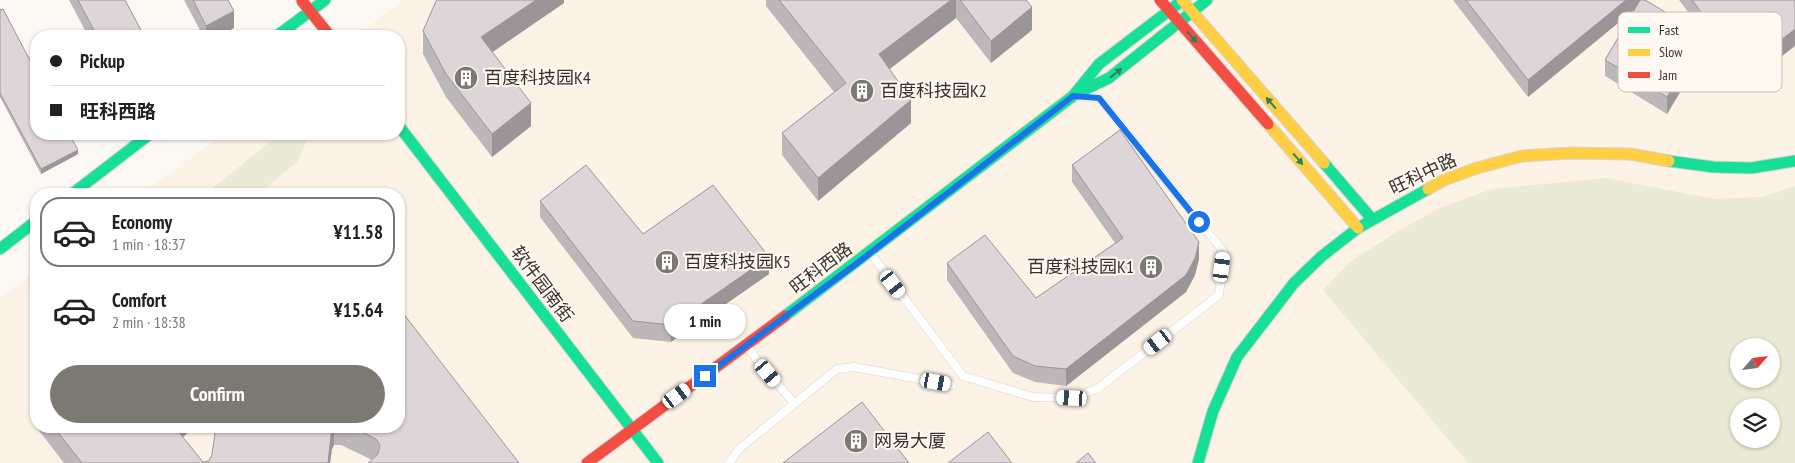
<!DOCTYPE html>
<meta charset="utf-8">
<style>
body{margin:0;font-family:"PT Sans Narrow","Noto Sans SC",sans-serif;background:#f2f2f2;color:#202124;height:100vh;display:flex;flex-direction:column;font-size:19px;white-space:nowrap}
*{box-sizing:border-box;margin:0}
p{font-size:16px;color:#757577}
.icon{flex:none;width:28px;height:28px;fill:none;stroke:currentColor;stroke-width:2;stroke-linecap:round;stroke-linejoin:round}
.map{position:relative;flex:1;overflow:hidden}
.details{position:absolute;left:30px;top:188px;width:375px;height:245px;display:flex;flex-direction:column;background:#fff;border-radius:20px;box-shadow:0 1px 4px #0004}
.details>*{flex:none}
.top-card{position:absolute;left:30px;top:30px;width:375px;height:110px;border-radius:20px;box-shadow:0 1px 4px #0004;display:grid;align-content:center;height:110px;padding:0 20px;background:#fff}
.needle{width:32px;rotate:62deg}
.controls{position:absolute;left:1730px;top:338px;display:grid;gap:10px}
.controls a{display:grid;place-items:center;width:50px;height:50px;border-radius:50%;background:#fff;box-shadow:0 1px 4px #0004;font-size:25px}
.end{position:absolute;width:22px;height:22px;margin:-11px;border:6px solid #1a73e8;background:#fff;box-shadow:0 0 0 2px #fff}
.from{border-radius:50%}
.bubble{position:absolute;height:35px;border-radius:18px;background:#fff;box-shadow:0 1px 4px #0004;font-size:16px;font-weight:700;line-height:35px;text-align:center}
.car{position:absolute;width:15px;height:30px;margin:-15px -8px;border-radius:6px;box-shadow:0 0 4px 1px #0007;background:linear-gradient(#fff 24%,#345 0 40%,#fff 0 76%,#345 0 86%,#fff 0)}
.top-card b{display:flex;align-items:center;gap:18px;height:48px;font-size:19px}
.top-card b+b{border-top:1px solid #e0e0e0}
.top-card i{width:12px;height:12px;background:#202124}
ul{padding:9px 0 0;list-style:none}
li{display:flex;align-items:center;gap:15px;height:70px;margin:0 10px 8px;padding:0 10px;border:2px solid transparent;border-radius:20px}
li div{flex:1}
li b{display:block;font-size:19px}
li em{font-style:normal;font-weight:700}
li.selected{border-color:#7c7872}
li>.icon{width:45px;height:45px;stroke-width:1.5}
.primary-button{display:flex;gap:10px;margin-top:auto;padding:10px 20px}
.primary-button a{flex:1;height:58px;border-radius:30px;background:#7c7872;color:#fff;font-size:20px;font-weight:700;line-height:58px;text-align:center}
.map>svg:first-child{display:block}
</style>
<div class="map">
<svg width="1795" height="463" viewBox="0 0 1795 463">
<rect width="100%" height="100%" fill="#fcf9f5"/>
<!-- built -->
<path fill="#fdf2e6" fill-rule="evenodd" d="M404,0H1795V463H0V298L36,271V426H399V194H141L223,134H399V36H355ZM1739,346H1771V379H1739ZM1739,406H1771V439H1739Z"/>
<!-- green -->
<path fill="#eaead6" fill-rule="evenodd" d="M290,134H309L297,162L258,194H205L272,140Z
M1606,178L1714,199L1763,197L1795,186V463H1468L1323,290L1350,262L1395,233L1439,208L1492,189ZM1739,346H1771V379H1739ZM1739,406H1771V439H1739Z"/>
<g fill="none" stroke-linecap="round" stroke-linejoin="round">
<!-- lane casing -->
<g stroke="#d9d5d0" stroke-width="9">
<path id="lane" d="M871,254L963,376L1033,397L1072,398L1097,389L1219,295L1224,252L1099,98L1082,97
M747,346L757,360L794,403
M729,463L739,449L837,369L854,367L952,385"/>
</g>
<!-- fast casing -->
<g stroke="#d9d5d0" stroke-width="13">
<path id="fast" d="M277,36L325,0
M1080,92L1109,78L1207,0
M399,126L658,463
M1669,161L1713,167L1751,168L1795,161
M1324,163L1372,219
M72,194L150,134
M0,249L36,221
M785,316L1073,96L1099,64L1183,0
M1198,463L1213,411L1237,357L1294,283L1322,256L1358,228L1428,189"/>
</g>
<!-- slow casing -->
<g stroke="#d9d5d0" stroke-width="13">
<path id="slow" d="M1182,0L1324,163
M1268,124L1358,228
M1428,189L1444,180L1477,168L1522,156L1571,153L1630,154L1669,161"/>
</g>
<!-- jam casing -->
<g stroke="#d9d5d0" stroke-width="13">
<path id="jam" d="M1160,0L1268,124
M302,1L330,36
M587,463L785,316"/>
</g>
<!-- lane -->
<use href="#lane" stroke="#fffefe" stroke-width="8"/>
<!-- fast -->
<use href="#fast" stroke="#16e098" stroke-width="11"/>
<!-- slow -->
<use href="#slow" stroke="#ffcf43" stroke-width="11"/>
<!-- jam -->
<use href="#jam" stroke="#f24e42" stroke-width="11"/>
</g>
<!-- wall -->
<path fill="#beb7ba" d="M69,0H125L144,36H88Z
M184,0H228L234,28L218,36H203Z
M564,0V3L492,52L531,126L492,157L446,97L423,54V31Z
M766,0H1026L1032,30L991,63L956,18L890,69L911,123L818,201L782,155V133L834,92L766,6Z
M1453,0H1646L1704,52L1667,114L1605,76V60L1634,10L1528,97Z
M1679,0H1795L1744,86Z
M0,10L78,154L41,174L0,97Z
M1072,165L1199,259L1195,275L1186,292L1066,386L1035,382L1013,373L947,280V263L1036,298L1115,243L1072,182Z
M540,201L643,234L769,274L671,342L633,338L540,217Z
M36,398V426H196L182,437L203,462L209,461L212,455L216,426H399L519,463L372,460L341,445H334L332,449L330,463H64L33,423V400Z"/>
<!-- shaded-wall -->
<path fill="#9b9597" d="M536,0H564V3L481,60V37Z
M951,0H956V18L879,77V54Z
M1626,0H1646L1528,97V80Z
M1032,7V30L991,63V41Z
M234,11V28L218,36H206V26Z
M1795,29V46L1744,86V69Z
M1704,35V52L1667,114V97Z
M911,100V123L818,201V178Z
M531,103V126L492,157V134Z
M78,150V154L41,174V169Z
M1199,242V259L1195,275L1186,292L1066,386V369Z
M769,257V274L671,342V325Z
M175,426H196L177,442Z
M332,426H334V445L332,449L330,463H328Z"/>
<!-- building -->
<path fill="#ddd5d8" stroke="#9b9597" d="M78,0H125L144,36H97Z
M193,0H228L234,11L206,26Z
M437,0H536L481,37L531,103L492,134L446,74L423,31L436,1Z
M779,0H951L879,54L911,100L818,178L782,133L846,83Z
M960,0H1026L1032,7L991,41Z
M1466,0H1626L1528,80Z
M1640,0H1645L1704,35L1667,97L1605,60Z
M1692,0H1795V29L1744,69Z
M3,9L36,72V134H69L78,150L41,169L0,93V10Z
M1120,130L1199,242L1195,258L1186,275L1066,369L1035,366L1013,356L947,263L985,235L1036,298L1123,238L1072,165Z
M586,165L643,234L713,185L769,257L671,325L633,321L540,201Z
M307,190L310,194H302Z
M399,308L519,463H368L378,454L380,445L376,439L349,426H399Z
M36,398V404L33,400Z
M862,402L909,463H783Z
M53,426H176L177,430L203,462L209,461L212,455L216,426H332L328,463H82Z
M988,432L1012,463H948Z
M1088,453L1096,463H1076Z"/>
<!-- one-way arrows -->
<defs><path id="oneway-solid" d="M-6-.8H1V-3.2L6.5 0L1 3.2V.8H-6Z" transform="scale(1.25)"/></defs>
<g fill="#28805c">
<use href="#oneway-solid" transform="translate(1192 37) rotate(49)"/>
<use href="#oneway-solid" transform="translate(1116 73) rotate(-38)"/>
<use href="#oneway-solid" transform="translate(1271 103) rotate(-131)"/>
<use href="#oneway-solid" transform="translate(1298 159) rotate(49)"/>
</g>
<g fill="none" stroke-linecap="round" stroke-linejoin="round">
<!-- route -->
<path stroke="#1a73e8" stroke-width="6" d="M705,376L856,264L1073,96L1099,98L1199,222"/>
</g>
<!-- icons -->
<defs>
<g id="building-disc" transform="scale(1.25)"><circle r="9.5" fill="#7c7872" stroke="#fff9f2"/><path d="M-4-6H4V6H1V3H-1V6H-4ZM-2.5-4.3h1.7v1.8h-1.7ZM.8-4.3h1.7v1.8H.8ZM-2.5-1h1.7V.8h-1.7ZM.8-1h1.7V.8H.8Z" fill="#fff"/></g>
</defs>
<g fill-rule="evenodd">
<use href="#building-disc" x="466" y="78"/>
<use href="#building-disc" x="862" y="91"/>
<use href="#building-disc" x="667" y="262"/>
<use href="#building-disc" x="1151" y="267"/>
<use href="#building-disc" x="856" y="441"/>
</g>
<g text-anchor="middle" stroke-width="4" stroke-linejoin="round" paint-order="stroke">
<!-- poi labels -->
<g font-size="18" fill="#37322b" stroke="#fff9f2" text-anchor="start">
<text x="484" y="84">百度科技园K4</text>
<text x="880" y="97">百度科技园K2</text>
<text x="684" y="268">百度科技园K5</text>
<text x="1134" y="273" text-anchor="end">百度科技园K1</text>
<text x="874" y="447">网易大厦</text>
</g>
<!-- street labels -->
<g font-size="18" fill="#37322b" stroke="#fff9f2">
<text transform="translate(1423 174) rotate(-25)" y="6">旺科中路</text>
<text transform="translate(821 268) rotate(-37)" y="6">旺科西路</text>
<text transform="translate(542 284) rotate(53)" y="6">软件园南街</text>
</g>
</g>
<!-- legend -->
<rect x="1618" y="12" width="164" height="80" rx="8" fill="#fff9f2" stroke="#c3bdb6" stroke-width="1"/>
<rect x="1628" y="27" width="22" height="6" fill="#16e098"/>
<rect x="1628" y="49" width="22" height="7" fill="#ffcf43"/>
<rect x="1628" y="72" width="22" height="6" fill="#f24e42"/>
<g font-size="14" fill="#37322b">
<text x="1659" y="35">Fast</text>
<text x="1659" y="57">Slow</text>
<text x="1659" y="80">Jam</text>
</g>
</svg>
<div class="controls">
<a><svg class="needle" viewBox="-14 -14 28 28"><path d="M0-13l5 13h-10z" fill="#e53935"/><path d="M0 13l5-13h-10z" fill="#757577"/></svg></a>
<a><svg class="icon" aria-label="layers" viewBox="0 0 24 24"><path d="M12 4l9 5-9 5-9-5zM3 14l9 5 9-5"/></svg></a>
</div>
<i class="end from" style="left:1199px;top:222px"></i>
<i class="end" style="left:705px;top:376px"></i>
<div class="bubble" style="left:664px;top:304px;width:82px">1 min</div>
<i class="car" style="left:1222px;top:267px;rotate:7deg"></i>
<i class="car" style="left:893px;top:284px;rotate:143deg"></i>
<i class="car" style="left:1158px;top:342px;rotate:232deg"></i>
<i class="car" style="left:768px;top:373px;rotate:140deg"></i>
<i class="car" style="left:936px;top:382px;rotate:100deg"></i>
<i class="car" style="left:677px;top:396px;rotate:54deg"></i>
<i class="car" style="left:1072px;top:398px;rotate:273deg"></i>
<div class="top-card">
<b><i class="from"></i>Pickup</b>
<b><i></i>旺科西路</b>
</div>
<section class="details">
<ul>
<li class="selected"><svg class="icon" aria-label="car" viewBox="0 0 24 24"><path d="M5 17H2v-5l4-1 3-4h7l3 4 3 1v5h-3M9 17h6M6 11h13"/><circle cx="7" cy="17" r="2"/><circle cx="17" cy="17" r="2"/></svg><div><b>Economy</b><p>1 min · 18:37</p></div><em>¥11.58</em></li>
<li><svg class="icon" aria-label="car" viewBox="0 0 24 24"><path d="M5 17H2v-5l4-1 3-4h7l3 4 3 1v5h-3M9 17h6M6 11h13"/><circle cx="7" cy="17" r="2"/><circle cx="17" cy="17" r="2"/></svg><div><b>Comfort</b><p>2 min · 18:38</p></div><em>¥15.64</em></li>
</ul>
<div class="primary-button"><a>Confirm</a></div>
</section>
</div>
